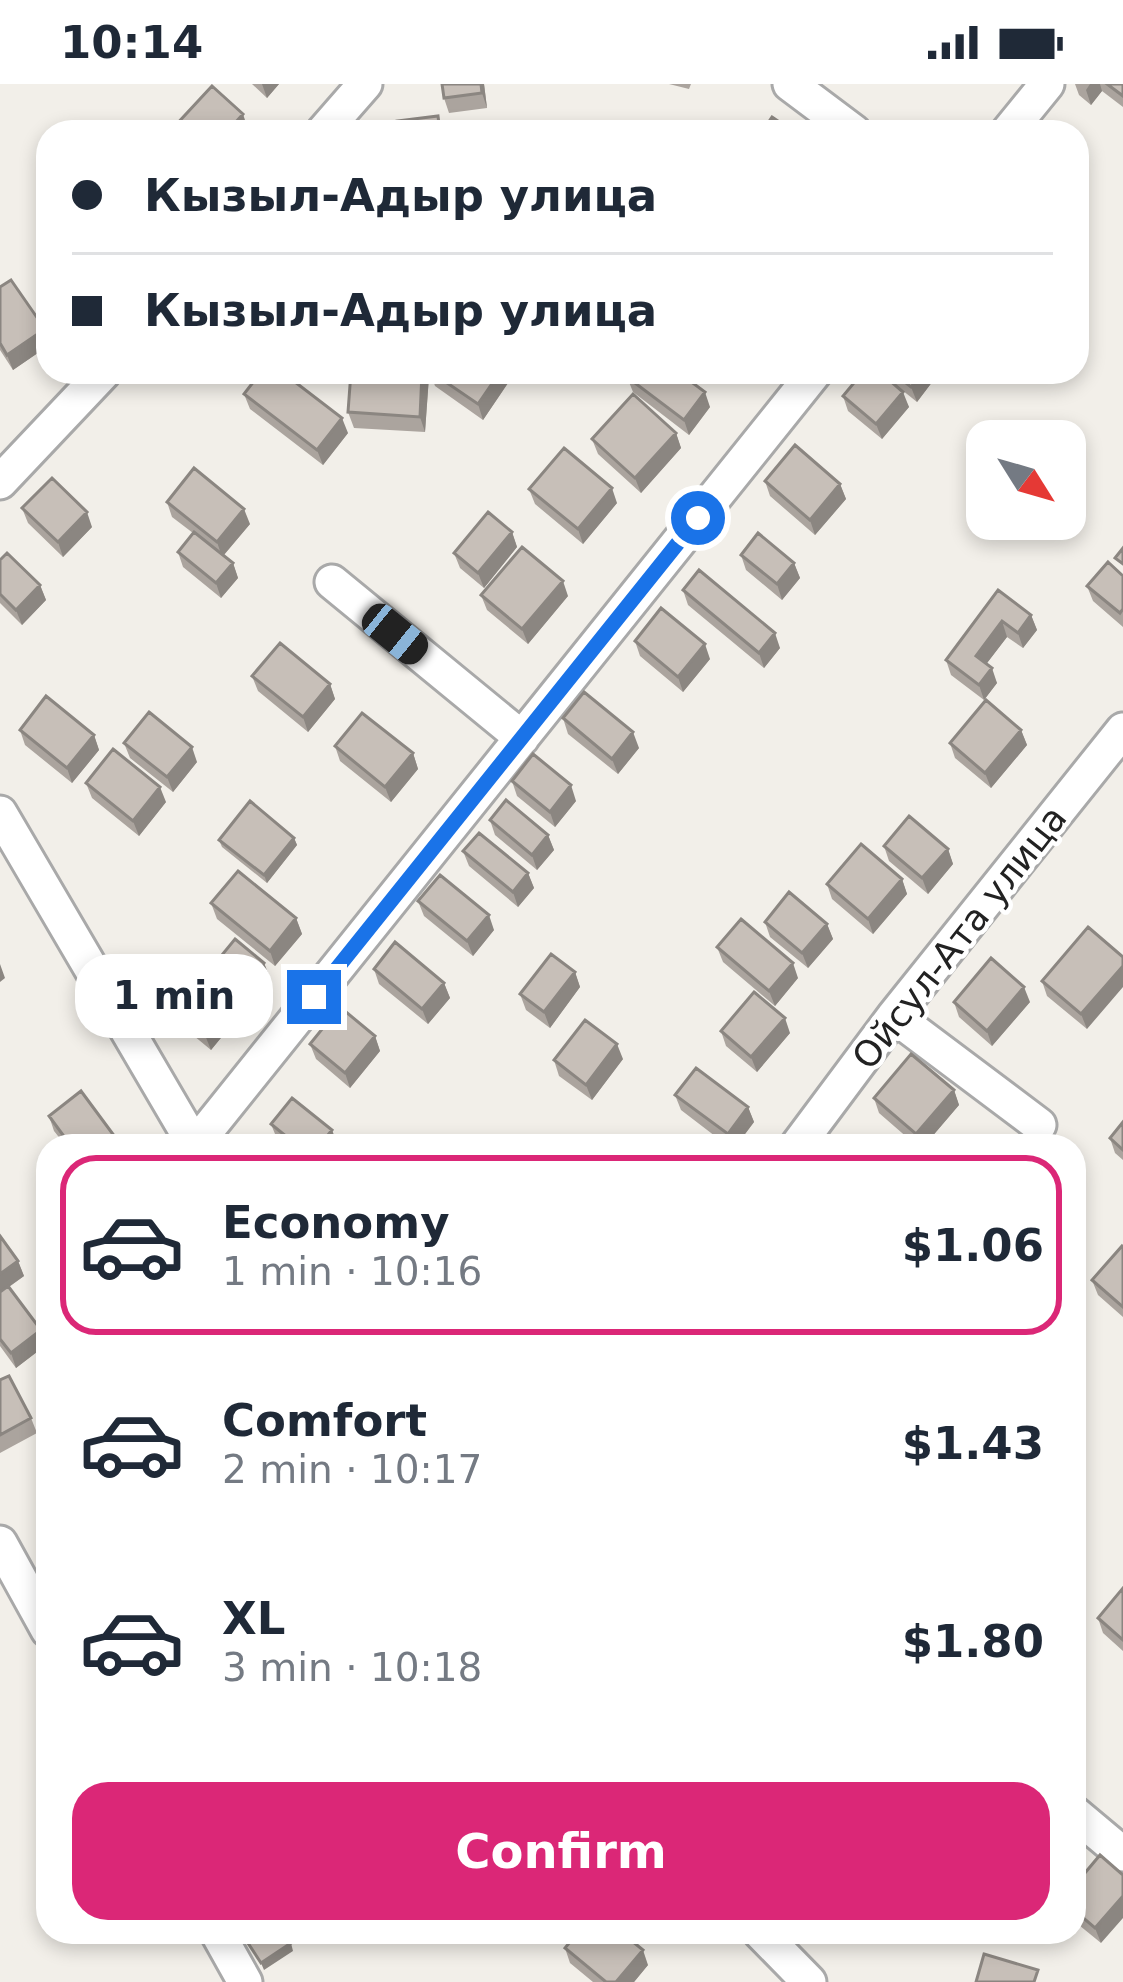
<!DOCTYPE html>
<meta charset="utf-8">
<style>
body{margin:0;font-family:"DejaVu Sans",sans-serif;background:#f6f6f7;color:#1f2937;height:100vh;display:flex;flex-direction:column;font-size:45px;white-space:nowrap}
*{box-sizing:border-box;margin:0}
p{font-size:39px;color:#747a83}
.icon{flex:none;width:66px;height:66px;fill:none;stroke:currentColor;stroke-width:2;stroke-linecap:round;stroke-linejoin:round}
.map{position:relative;flex:1;overflow:hidden}
.panel{position:absolute;left:36px;top:1050px;width:1050px;height:810px;display:flex;flex-direction:column;background:#fff;border-radius:36px;box-shadow:0 6px 18px #0003}
.panel>*{flex:none}
.banner{position:absolute;left:36px;top:36px;width:1053px;height:264px;border-radius:36px;box-shadow:0 6px 18px #0003;display:grid;align-content:center;height:264px;padding:0 36px;background:#fff}
.needle{width:78px;rotate:127deg}
.fabs{position:absolute;left:966px;top:336px;display:grid;gap:24px}
.fabs a{display:grid;place-items:center;width:120px;height:120px;border-radius:24px;background:#fff;box-shadow:0 6px 18px #0003;font-size:60px}
.end{position:absolute;width:54px;height:54px;margin:-27px;border:15px solid #1a73e8;background:#fff;box-shadow:0 0 0 6px #fff}
.from{border-radius:50%}
.bubble{position:absolute;height:84px;border-radius:36px;background:#fff;box-shadow:0 6px 18px #0003;font-size:39px;font-weight:800;line-height:84px;text-align:center}
.car{position:absolute;width:36px;height:72px;margin:-36px -18px;border-radius:15px;box-shadow:0 0 9px 3px #0007;background:linear-gradient(#222 24%,#8ab4d8 0 40%,#222 0 76%,#8ab4d8 0 86%,#222 0)}
.banner b{display:flex;align-items:center;gap:42px;height:114px;font-size:45px}
.banner b+b{border-top:3px solid #e0e1e3}
.banner i{width:30px;height:30px;background:#1f2937}
ul{padding:21px 0 0;list-style:none}
li{display:flex;align-items:center;gap:36px;height:180px;margin:0 24px 18px;padding:0 12px;border:6px solid transparent;border-radius:36px}
li div{flex:1}
li b{display:block;font-size:45px}
li em{font-style:normal;font-weight:800}
li.active{border-color:#db2777}
li>.icon{width:108px;height:108px;stroke-width:1.5}
.button{display:flex;gap:24px;margin-top:auto;padding:24px 36px}
.button a{flex:1;height:138px;border-radius:36px;background:#db2777;color:#fff;font-size:48px;font-weight:800;line-height:138px;text-align:center}
.status{display:flex;justify-content:space-between;align-items:center;height:84px;padding:0 60px;background:#fff;direction:ltr}
.status svg{height:33px;fill:currentColor}
.map>svg:first-child{display:block}
</style>
<div class="status"><b>10:14</b><svg viewBox="0 0 49 12"><path d="M0 12V9h3v3zM5 12V6h3v6zM10 12V3h3v9zM15 12V0h3v12zM26 1h20v11H26zM47 4h2v5h-2z"/></svg></div>
<div class="map">
<svg width="1123" height="1898" viewBox="0 0 1123 1898">
<rect width="100%" height="100%" fill="#f2efe9"/>
<g fill="none" stroke-linecap="round" stroke-linejoin="round">
<!-- street casing -->
<g stroke="#a9a9a9" stroke-width="39">
<path id="street" d="M790,0L854,48
M323,48L365,0
M1008,48L1047,0
M0,398L104,288
M332,498L522,654
M0,729L195,1062
M894,932L1039,1041
M195,1061L815,288
M797,1062L894,932L1123,646
M0,1459L48,1546
M1074,1729L1123,1770
M217,1848L245,1898
M760,1848L809,1898"/>
</g>
<!-- street -->
<use href="#street" stroke="#fff" stroke-width="33"/>
</g>
<!-- wall -->
<path fill="#aba49e" d="M252,0H279L267,14Z
M484,0L487,24L449,29L444,14Z
M669,0H691L689,5Z
M1075,0H1123V23L1102,7L1091,21L1079,11Z
M0,203L45,245L48,255V262L13,286L0,266Z
M351,288H427L429,292L425,348L354,344L348,328Z
M430,288L508,299L483,336L435,302Z
M882,288L939,289L917,318L897,302L909,323L882,355L848,327L843,312L883,290Z
M627,293L710,323L689,351L633,308Z
M244,310L348,349L323,381L250,325Z
M676,349L681,364L641,409L598,370L592,355Z
M765,397L840,400L846,415L815,451L770,412Z
M529,405L617,419L583,460L535,420Z
M167,418L250,440L224,471L233,479L238,494L221,514L183,483L178,468L193,449L172,433Z
M22,424L92,443L63,473L28,439Z
M512,448L517,463L484,504L460,484L454,469Z
M741,471L794,479L800,494L782,516L746,486Z
M0,476L40,501L46,516L22,541L0,519Z
M1123,492V543L1093,517L1087,502Z
M683,506L780,564L764,584L688,521Z
M998,506L1031,531L1037,546L1023,564L1007,553L986,580L997,599L984,616L951,591L946,576Z
M481,511L568,512L528,560L487,526Z
M635,557L710,575L683,608L640,572Z
M252,592L330,600L335,615L308,648L258,607Z
M563,634L639,664L618,690L568,650Z
M20,646L94,651L99,666L72,699L25,661Z
M1021,646L1027,661L991,704L955,674L950,659Z
M124,659L197,678L173,708L130,674Z
M335,662L413,669L418,685L391,718L340,677Z
M512,697L576,717L555,743L517,712Z
M86,699L166,718L139,752L92,714Z
M490,736L548,751L554,766L537,786L495,751Z
M294,754L297,761L267,799L222,763L219,756Z
M884,762L948,765L953,780L928,810L889,777Z
M463,767L528,789L534,804L518,823L469,782Z
M902,795L907,810L873,850L832,815L827,800Z
M418,817L494,846L473,872L424,832Z
M211,819L296,834L302,850L275,882L217,835Z
M765,838L827,840L833,855L808,884L770,853Z
M1088,843L1087,945L1047,912L1042,897Z
M717,863L798,894L775,922L723,878Z
M264,879L270,894L211,966L182,942L176,927Z
M374,885L444,899L450,914L428,940L379,900Z
M575,888L580,903L550,944L526,926L520,910Z
M954,918H1030L992,962L959,933Z
M721,947L790,949L757,988L726,962Z
M375,952L380,967L350,1004L316,975L310,960Z
M623,975L592,1016L559,992L554,976Z
M954,1006L959,1021L924,1062H917L879,1029L874,1014Z
M675,1011L748,1023L754,1038L736,1062H728L681,1026Z
M49,1032L118,1062H66L54,1047Z
M1123,1038V1076L1115,1069L1110,1054Z
M271,1040L338,1061L285,1062L277,1055Z
M0,1152L18,1177L24,1192L9,1203L41,1246L46,1261L16,1284L0,1262Z
M1123,1163V1233L1098,1211L1092,1196Z
M0,1296L31,1334L37,1349L0,1369Z
M1123,1504V1567L1103,1549L1098,1534Z
M1100,1771L1101,1859L1074,1837V1802Z
M565,1864L648,1881L634,1898H593L570,1879Z"/>
<!-- shaded-wall -->
<path fill="#8b8681" d="M262,0H279L267,14Z
M481,0H484L487,24L482,9Z
M1090,0H1100L1102,7L1091,21L1086,6Z
M243,30L248,45L246,48H227Z
M45,245L48,262L13,286L7,271Z
M422,288H427L429,292L425,348L420,333Z
M500,288H504L508,299L483,336L478,320Z
M923,288L939,289L917,318L911,303Z
M705,308L710,323L689,351L684,336Z
M903,308L909,323L882,355L876,340Z
M342,334L348,349L323,381L317,366Z
M676,349L681,364L641,409L635,394Z
M840,400L846,415L815,451L810,436Z
M612,404L617,419L583,460L578,445Z
M244,425L250,440L222,473L217,458Z
M87,428L92,443L63,473L58,458Z
M512,448L517,463L484,504L478,489Z
M233,479L238,494L221,514L216,499Z
M794,479L800,494L782,516L777,500Z
M563,497L568,512L528,560L522,545Z
M40,501L46,516L22,541L16,526Z
M1031,531L1037,546L1023,564L1018,549Z
M1002,537L1007,553L981,587L976,572Z
M775,549L780,564L764,584L759,569Z
M705,560L710,575L683,608L678,593Z
M992,584L997,599L984,616L979,601Z
M330,600L335,615L308,648L303,633Z
M1021,646L1027,661L991,704L985,689Z
M633,648L639,664L618,690L612,675Z
M94,651L99,666L72,699L67,684Z
M192,663L197,678L173,708L167,693Z
M413,669L418,685L391,718L385,703Z
M571,701L576,717L555,743L550,728Z
M160,703L166,718L139,752L133,737Z
M548,751L554,766L537,786L532,771Z
M294,754L297,761L267,799L264,791Z
M948,765L953,780L928,810L922,794Z
M528,789L534,804L518,823L513,808Z
M902,795L907,810L873,850L868,835Z
M489,831L494,846L473,872L467,857Z
M296,834L302,850L275,882L270,867Z
M827,840L833,855L808,884L802,869Z
M264,879L270,894L211,966L205,951Z
M793,879L798,894L775,922L769,907Z
M0,880L5,894L0,898Z
M1123,882V903L1087,945L1081,930Z
M575,888L580,903L550,944L544,928Z
M444,899L450,914L428,940L422,925Z
M1024,903L1030,918L992,962L987,947Z
M785,934L790,949L757,988L751,973Z
M375,952L380,967L350,1004L345,989Z
M617,960L623,975L592,1016L586,1001Z
M954,1006L959,1021L924,1062H920L916,1050Z
M748,1023L754,1038L736,1062H732L728,1050Z
M332,1046L338,1061L319,1062Z
M115,1053L118,1062H102Z
M18,1177L24,1192L0,1209V1190Z
M41,1246L46,1261L16,1284L11,1269Z
M1123,1812V1834L1101,1859L1095,1844Z
M291,1859L293,1867L264,1886L261,1879Z
M643,1866L648,1881L634,1898H616Z"/>
<!-- building -->
<path fill="#c7bfb8" stroke="#8b8681" stroke-width="3" d="M442,0H481L482,9L444,14Z
M1107,0H1123V12Z
M212,2L243,30L227,48H179L174,43Z
M438,32L440,48H398L397,37Z
M772,33L794,48H762Z
M641,40L652,48H635Z
M11,196L45,245L7,271L0,259V203Z
M261,288H282L342,334L317,366L244,310Z
M351,288H422L420,333L348,328Z
M431,288H500L478,320Z
M631,288H678L705,308L684,336L627,293Z
M863,288H880L903,308L876,340L843,312Z
M892,288H923L911,303Z
M633,310L676,349L635,394L592,355Z
M795,361L840,400L810,436L765,397Z
M564,364L612,404L578,445L529,405Z
M194,384L244,425L217,458L167,418Z
M52,394L87,428L58,458L22,424Z
M488,428L512,448L478,489L454,469Z
M194,448L233,479L216,499L178,468Z
M758,449L794,479L777,500L741,471Z
M522,463L563,497L522,545L481,511Z
M1123,464V480L1115,474Z
M7,469L40,501L16,526L0,510V476Z
M1108,478L1123,492V525L1120,529L1087,502Z
M699,486L775,549L759,569L683,506Z
M998,506L1031,531L1018,549L1002,537L976,572L992,584L979,601L946,576Z
M661,524L705,560L678,593L635,557Z
M280,559L330,600L303,633L252,592Z
M584,608L633,648L612,675L563,634Z
M46,612L94,651L67,684L20,646Z
M986,616L1021,646L985,689L950,659Z
M149,628L192,663L167,693L124,659Z
M362,629L413,669L385,703L335,662Z
M113,665L160,703L133,737L86,699Z
M533,670L571,701L550,728L512,697Z
M506,716L548,751L532,771L490,736Z
M250,717L294,754L264,791L219,756Z
M909,732L948,765L922,794L884,762Z
M479,749L528,789L513,808L463,767Z
M861,760L902,795L868,835L827,800Z
M238,787L296,834L270,867L211,819Z
M440,791L489,831L467,857L418,817Z
M789,808L827,840L802,869L765,838Z
M741,835L793,879L769,907L717,863Z
M1088,843L1123,873V882L1081,930L1042,897Z
M235,855L264,879L205,951L176,927Z
M395,858L444,899L422,925L374,885Z
M551,870L575,888L544,928L520,910Z
M991,874L1024,903L987,947L954,918Z
M754,908L785,934L751,973L721,947Z
M340,923L375,952L345,989L310,960Z
M585,936L617,960L586,1001L554,976Z
M911,970L954,1006L916,1050L874,1014Z
M696,984L748,1023L728,1050L675,1011Z
M81,1007L115,1053L102,1062H71L49,1032Z
M292,1014L332,1046L319,1062H298L271,1040Z
M1123,1038V1066L1110,1054Z
M616,1053L628,1062H609Z
M0,1152L18,1177L0,1190Z
M1122,1162L1123,1163V1223L1092,1196Z
M8,1202L41,1246L11,1269L0,1255V1208Z
M9,1292L31,1334L0,1351V1296Z
M1123,1504V1556L1098,1534Z
M1100,1771L1123,1791V1812L1095,1844L1074,1826V1802Z
M257,1848H283L291,1859L261,1879L246,1856Z
M578,1848H621L643,1866L616,1898H606L565,1864Z
M984,1870L1038,1886L1034,1898H976Z"/>
<g fill="none" stroke-linecap="round" stroke-linejoin="round">
<!-- route -->
<path stroke="#1a73e8" stroke-width="15" d="M314,913L698,434"/>
</g>
<g text-anchor="middle" stroke-width="9" stroke-linejoin="round" paint-order="stroke">
<!-- street labels -->
<g font-size="36" fill="#222" stroke="#fff">
<text transform="translate(959 853) rotate(-52)" y="13">Ойсул-Ата улица</text>
</g>
</g>
</svg>
<div class="fabs">
<a><svg class="needle" viewBox="-14 -14 28 28"><path d="M0-13l5 13h-10z" fill="#e53935"/><path d="M0 13l5-13h-10z" fill="#747a83"/></svg></a>
</div>
<i class="end from" style="left:698px;top:434px"></i>
<i class="end" style="left:314px;top:913px"></i>
<div class="bubble" style="left:75px;top:870px;width:198px">1 min</div>
<i class="car" style="left:395px;top:550px;rotate:129deg"></i>
<div class="banner">
<b><i class="from"></i>Кызыл-Адыр улица</b>
<b><i></i>Кызыл-Адыр улица</b>
</div>
<section class="panel">
<ul>
<li class="active"><svg class="icon" aria-label="car" viewBox="0 0 24 24"><path d="M5 17H2v-5l4-1 3-4h7l3 4 3 1v5h-3M9 17h6M6 11h13"/><circle cx="7" cy="17" r="2"/><circle cx="17" cy="17" r="2"/></svg><div><b>Economy</b><p>1 min · 10:16</p></div><em>$1.06</em></li>
<li><svg class="icon" aria-label="car" viewBox="0 0 24 24"><path d="M5 17H2v-5l4-1 3-4h7l3 4 3 1v5h-3M9 17h6M6 11h13"/><circle cx="7" cy="17" r="2"/><circle cx="17" cy="17" r="2"/></svg><div><b>Comfort</b><p>2 min · 10:17</p></div><em>$1.43</em></li>
<li><svg class="icon" aria-label="car" viewBox="0 0 24 24"><path d="M5 17H2v-5l4-1 3-4h7l3 4 3 1v5h-3M9 17h6M6 11h13"/><circle cx="7" cy="17" r="2"/><circle cx="17" cy="17" r="2"/></svg><div><b>XL</b><p>3 min · 10:18</p></div><em>$1.80</em></li>
</ul>
<div class="button"><a>Confirm</a></div>
</section>
</div>
